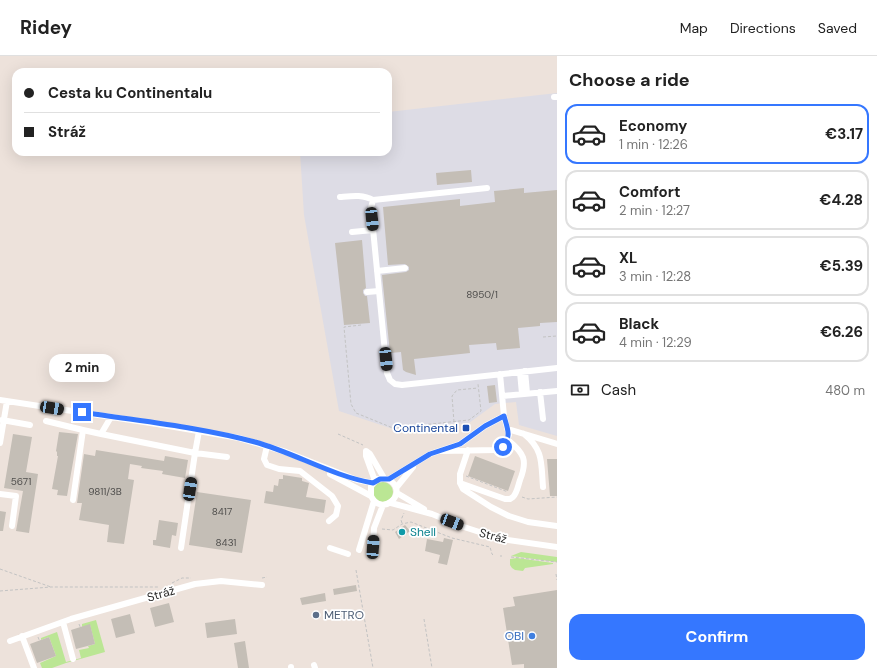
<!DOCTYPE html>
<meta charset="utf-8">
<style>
body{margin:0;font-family:"DM Sans",sans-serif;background:#f2f2f2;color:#222;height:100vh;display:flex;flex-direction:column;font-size:15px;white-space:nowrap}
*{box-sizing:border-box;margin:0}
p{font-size:13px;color:#767676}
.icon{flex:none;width:22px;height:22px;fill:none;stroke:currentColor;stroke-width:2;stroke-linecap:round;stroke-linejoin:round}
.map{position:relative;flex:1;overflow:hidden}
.panel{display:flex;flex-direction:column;background:#fff;width:320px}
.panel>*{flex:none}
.guide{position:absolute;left:12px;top:12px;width:380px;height:88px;border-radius:12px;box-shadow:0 4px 16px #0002;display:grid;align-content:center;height:88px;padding:0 12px;background:#fff}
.end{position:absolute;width:18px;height:18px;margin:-9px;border:5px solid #3577ff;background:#fff;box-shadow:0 0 0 2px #fff}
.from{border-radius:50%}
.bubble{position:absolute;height:28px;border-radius:12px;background:#fff;box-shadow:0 4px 16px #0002;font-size:13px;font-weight:700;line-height:28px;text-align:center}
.car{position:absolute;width:12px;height:24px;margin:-12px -6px;border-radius:5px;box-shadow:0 0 3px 1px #0007;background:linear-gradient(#222 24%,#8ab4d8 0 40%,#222 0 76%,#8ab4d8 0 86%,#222 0)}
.guide b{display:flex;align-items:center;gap:14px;height:38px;font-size:15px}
.guide b+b{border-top:1px solid #e0e0e0}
.guide i{width:10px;height:10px;background:#222}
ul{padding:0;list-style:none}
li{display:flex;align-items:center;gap:12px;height:60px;margin:0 8px 6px;padding:0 4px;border:2px solid #e0e0e0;border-radius:12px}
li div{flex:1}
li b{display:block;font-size:15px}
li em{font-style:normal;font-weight:700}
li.current{border-color:#3577ff}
li>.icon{width:36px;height:36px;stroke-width:1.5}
h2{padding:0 12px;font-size:18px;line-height:48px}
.pay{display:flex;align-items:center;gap:10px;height:44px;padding:0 12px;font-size:15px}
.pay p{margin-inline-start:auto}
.button{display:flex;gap:8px;margin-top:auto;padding:8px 12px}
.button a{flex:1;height:46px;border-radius:12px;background:#3577ff;color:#fff;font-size:16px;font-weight:700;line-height:46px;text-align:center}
header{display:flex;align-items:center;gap:24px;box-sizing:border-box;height:56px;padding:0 20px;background:#fff;border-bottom:1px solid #e0e0e0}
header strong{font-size:19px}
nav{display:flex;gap:22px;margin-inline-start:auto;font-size:14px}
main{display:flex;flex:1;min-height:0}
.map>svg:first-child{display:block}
</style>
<header>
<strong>Ridey</strong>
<nav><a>Map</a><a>Directions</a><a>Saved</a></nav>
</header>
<main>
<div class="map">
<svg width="557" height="612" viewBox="0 0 557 612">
<rect width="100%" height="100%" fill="#ede2db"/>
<!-- industrial -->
<path fill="#dddce5" d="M557,37V380L519,369L516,346L495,348L469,367L393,373L339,355L304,159L300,96H388V56Z"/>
<!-- green -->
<path fill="#bbe694" d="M373 436a10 10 0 1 1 20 0a10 10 0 1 1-20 0Z
M521,496L557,501V506L511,500Z
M517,502L553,507V508L525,512L523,515L515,514L512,512L510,509V503Z
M96,564L105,596L66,607L52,612H42L40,607L56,600L49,581L41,584V582L57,576L66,606L81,602L79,594L89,592L88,590L95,588L90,569L82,571V568Z"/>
<!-- building -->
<path fill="#c4beb6" d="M471,114L472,126L437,129L436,117Z
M524,132V137L557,134V266L540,267V270L518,272L520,292L497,294L496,287L469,289L470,297L414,303L416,319L406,316L403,314L401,296L390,297L382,219L406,216L409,214V211L405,208L388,209L383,151L460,143V150L495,146L494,135Z
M362,184L366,232L363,234V237L365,240H367L370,267L344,269L335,187Z
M495,329L497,346L489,347L487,330Z
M59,376L78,378L67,440L57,439L58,434L52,433L58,400H57V396L56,395Z
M13,378L32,381L26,416L38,418L29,477L16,475L23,435L4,432Z
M96,394L164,405L165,400L188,404L185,422L162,418L163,415L141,412L142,410L130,408L128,423L134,424L124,488L107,486L109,469L79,464L82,447H77L84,398L95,400Z
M475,400L515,415L508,435L468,420Z
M547,403H557V440H550Z
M283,419L302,422V425L309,427L306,441L326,444L324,457L264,447L266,435L273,436L274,429L278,430L279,423H283Z
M197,436L251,444L242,497L189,489Z
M0,455L6,456L3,475H0Z
M159,464L178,467L176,480L172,479L170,492L153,489V484H156Z
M405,469L410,475L399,483L395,476Z
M444,482L453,484L447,509L438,507L440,499L425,495L427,483L443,486Z
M356,529L357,535L334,539L333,533Z
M557,534V612H524V608L512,609L503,552L515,550L513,541Z
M325,537L326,545L302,549L300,542Z
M169,547L174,566L155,571L150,552Z
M130,558L135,577L116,582L111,563Z
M235,563L237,578L207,582L205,567Z
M90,568L95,588L76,593L71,574Z
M49,581L56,600L37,607L30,588Z
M245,585L249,612H238L234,587Z"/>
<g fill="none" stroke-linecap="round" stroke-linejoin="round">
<!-- path -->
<path stroke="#c3c3c3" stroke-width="1" stroke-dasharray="3 2" stroke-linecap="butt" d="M361,269L344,271L351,348L356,357L393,372L469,364L481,355L478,328
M543,281L557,280
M454,366L452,340L457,334L478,332
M338,378L363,389
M466,420L508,436
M522,441L528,443L557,441
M402,467L401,464L404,457
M382,473L393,474L402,468L411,466L452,482L490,491L492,498L493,499
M500,500H502
M511,501L557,506
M0,513L51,531
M356,514L373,612
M556,518L557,524
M262,522L267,521
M172,527L182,522H191
M0,535L51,531H159
M424,563L432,612
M79,568L81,573
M38,581L40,586"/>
<!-- minor -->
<path stroke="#fff" stroke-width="6" d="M554,41H557
M487,132L373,144L371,152L387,317L390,324L395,328L402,329L557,312
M340,141C351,140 363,138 373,144
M352,176L373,174
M377,215L405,212
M367,236L379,235
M525,315L527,337
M520,316L522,338
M540,336L543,363
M503,340L557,335
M0,344L157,368L239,382L286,396L357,424L373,427
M111,361L101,378L195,397L199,375
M2,364L30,369
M46,365L83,374L101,378
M508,373L557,388
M524,378C544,394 541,408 543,431
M0,387L7,345
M267,390L264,403L267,409L279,413L300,415L332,440L338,450L336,459L329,465
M468,394L460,418V427L463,433L491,451L509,460L528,466L557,470
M441,395L496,394L501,393L505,389L509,379L504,360L500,318
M330,418L371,440C381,461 407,439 392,426C388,422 383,422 377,423L371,430V440
M389,423L430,398L460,388L485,370L504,360
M375,425L366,400V395L370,398L384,422
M460,427L505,443H510L513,441C517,437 518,430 520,424C528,404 524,397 508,384
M396,432L413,411
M397,437L424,453
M0,438L16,440L12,470
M73,444L83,374
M391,447L432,458L464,471L501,483L557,491
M373,491L374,472L383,449
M181,492L195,397L227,401
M330,492L348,498
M359,494L374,445
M63,566L73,603
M22,580L34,612
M10,585L71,563L195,528L221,525L262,529
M314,609L315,612
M291,612V611"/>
</g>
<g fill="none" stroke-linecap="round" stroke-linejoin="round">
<!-- route -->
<path stroke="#3577ff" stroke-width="5" d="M82,356C138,365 200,371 255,386C295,397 332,420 373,427L380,423H389L430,398L460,388L485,370L504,360C507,371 512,381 503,391"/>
</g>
<!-- markers -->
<rect fill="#1a4fb4" stroke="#fff" stroke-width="1.5" x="462" y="368" width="8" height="8" rx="2"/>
<circle fill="#0f9aa8" stroke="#fff" stroke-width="1.5" cx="402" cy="476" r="4"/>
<circle fill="#5c6f8a" stroke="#fff" stroke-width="1.5" cx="316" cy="559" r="4"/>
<circle fill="#3f7fe0" stroke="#fff" stroke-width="1.5" cx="532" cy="580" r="4"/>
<g text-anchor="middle" stroke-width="3.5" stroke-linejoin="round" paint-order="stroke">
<!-- number labels -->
<g font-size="10" fill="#504f4d">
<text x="482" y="242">8950/1</text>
<text x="21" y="429">5671</text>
<text x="105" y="439">9811/3B</text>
<text x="222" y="459">8417</text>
<text x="226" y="490">8431</text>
</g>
<!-- transit labels -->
<g font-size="12" fill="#164399" stroke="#fff" text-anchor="end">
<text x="458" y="376">Continental</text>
</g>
<!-- culture labels -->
<g font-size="12" fill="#0d838f" stroke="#fff" text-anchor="start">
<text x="410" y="480">Shell</text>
</g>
<!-- street labels -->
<g font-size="12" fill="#2a2a2a" stroke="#fff">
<text transform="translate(493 480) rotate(15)" y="4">Stráž</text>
<text transform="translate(161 538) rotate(-16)" y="4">Stráž</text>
</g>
<!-- service labels -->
<g font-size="12" fill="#4e5e75" stroke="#fff" text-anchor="start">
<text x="324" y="563">METRO</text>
</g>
<!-- shop labels -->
<g font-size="12" fill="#366cbe" stroke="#fff" text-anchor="end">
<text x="524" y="584">OBI</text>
</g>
</g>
</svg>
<i class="end from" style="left:503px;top:391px"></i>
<i class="end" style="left:82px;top:356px"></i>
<div class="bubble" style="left:49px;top:298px;width:66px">2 min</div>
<i class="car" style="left:372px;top:163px;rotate:174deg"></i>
<i class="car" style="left:386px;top:303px;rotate:174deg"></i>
<i class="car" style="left:52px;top:352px;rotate:99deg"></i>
<i class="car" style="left:190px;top:433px;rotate:9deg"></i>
<i class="car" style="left:452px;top:466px;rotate:111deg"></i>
<i class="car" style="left:373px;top:491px;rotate:4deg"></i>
<div class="guide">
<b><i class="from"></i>Cesta ku Continentalu</b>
<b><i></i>Stráž</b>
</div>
</div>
<section class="panel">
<h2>Choose a ride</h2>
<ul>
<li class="current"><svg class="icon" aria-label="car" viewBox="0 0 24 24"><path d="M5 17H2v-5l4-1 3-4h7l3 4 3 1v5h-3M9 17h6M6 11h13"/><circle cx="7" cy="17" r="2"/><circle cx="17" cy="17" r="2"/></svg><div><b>Economy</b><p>1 min · 12:26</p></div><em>€3.17</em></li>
<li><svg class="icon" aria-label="car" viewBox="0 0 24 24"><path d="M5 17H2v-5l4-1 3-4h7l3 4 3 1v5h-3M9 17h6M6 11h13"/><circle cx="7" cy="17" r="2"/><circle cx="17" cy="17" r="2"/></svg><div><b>Comfort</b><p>2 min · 12:27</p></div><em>€4.28</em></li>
<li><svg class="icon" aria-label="car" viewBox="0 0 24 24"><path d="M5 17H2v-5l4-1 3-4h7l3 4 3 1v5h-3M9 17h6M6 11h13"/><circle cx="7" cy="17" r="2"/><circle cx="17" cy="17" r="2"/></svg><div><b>XL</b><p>3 min · 12:28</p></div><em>€5.39</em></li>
<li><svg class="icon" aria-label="car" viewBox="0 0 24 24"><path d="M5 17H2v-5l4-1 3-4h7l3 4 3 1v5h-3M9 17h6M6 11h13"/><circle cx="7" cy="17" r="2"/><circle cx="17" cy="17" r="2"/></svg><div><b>Black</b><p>4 min · 12:29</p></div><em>€6.26</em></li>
</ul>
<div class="pay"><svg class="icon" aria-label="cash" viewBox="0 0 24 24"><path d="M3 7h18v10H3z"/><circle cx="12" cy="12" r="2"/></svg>Cash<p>480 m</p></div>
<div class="button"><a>Confirm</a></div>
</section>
</main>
